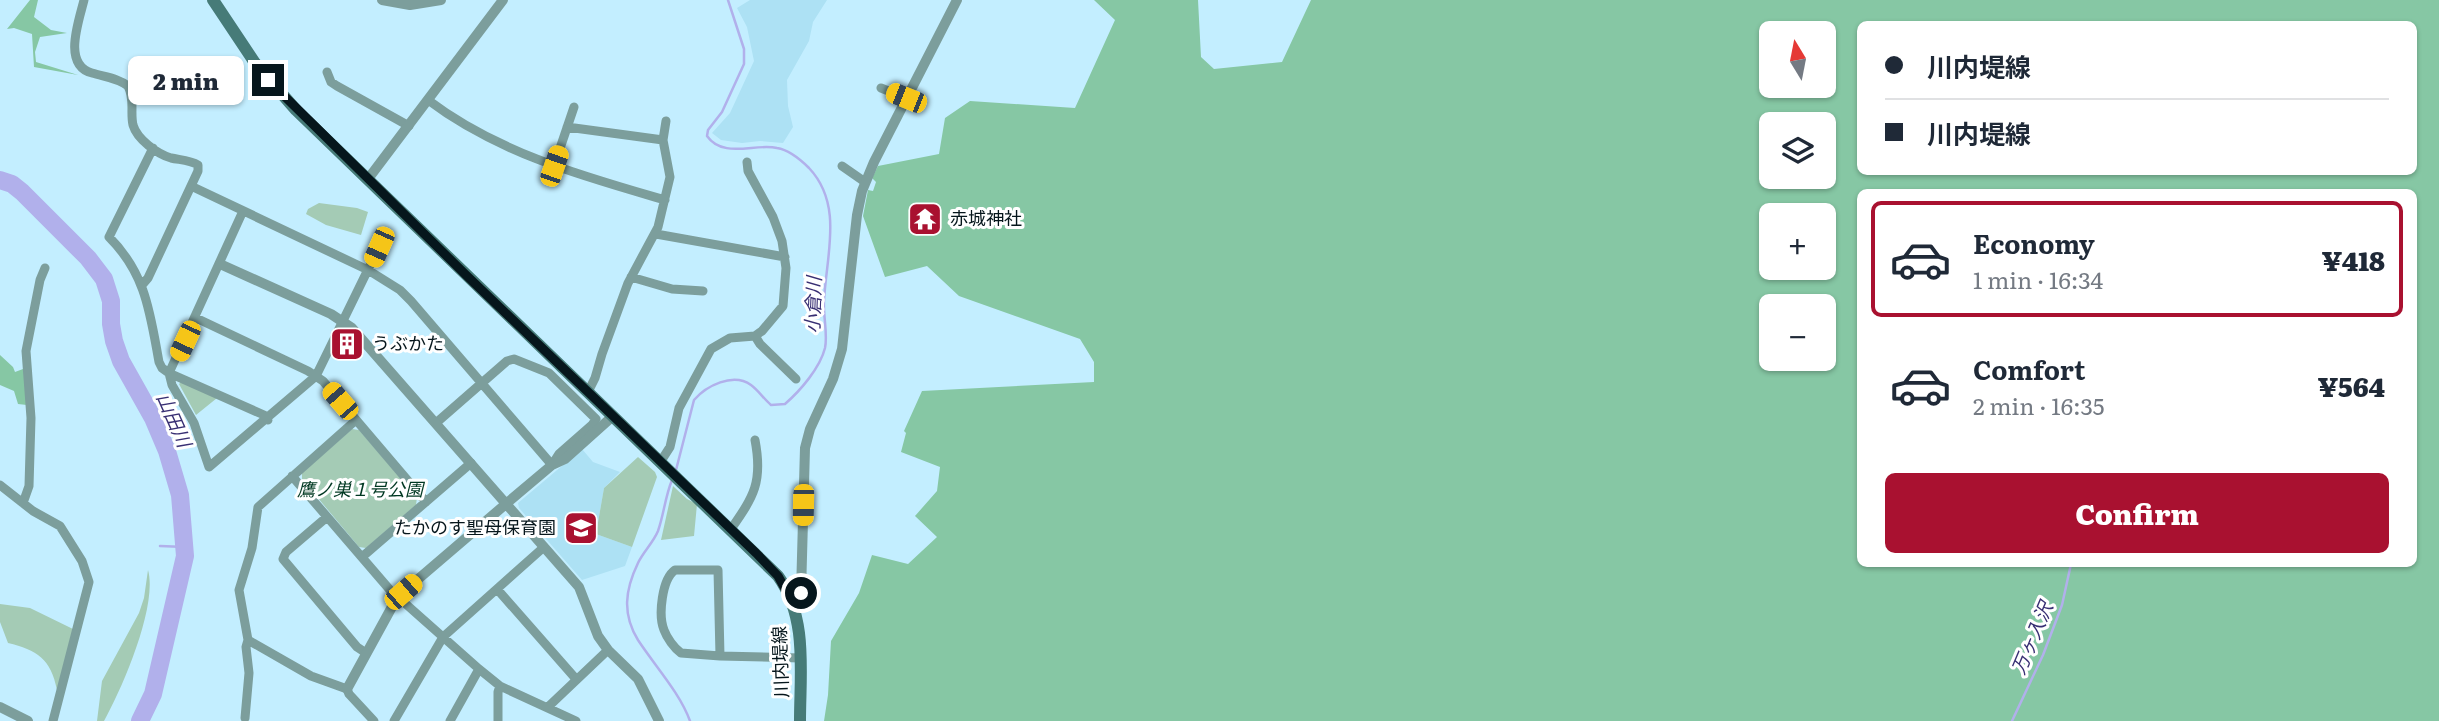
<!DOCTYPE html>
<meta charset="utf-8">
<style>
body{margin:0;font-family:Literata,"Noto Sans JP",serif;background:#f6f6f7;color:#1f2937;height:100vh;display:flex;flex-direction:column;font-size:26px;white-space:nowrap}
*{box-sizing:border-box;margin:0}
p{font-size:23px;color:#747a83}
.icon{flex:none;width:38px;height:38px;fill:none;stroke:currentColor;stroke-width:2;stroke-linecap:round;stroke-linejoin:round}
.map{position:relative;flex:1;overflow:hidden}
.panel{position:absolute;left:1857px;top:189px;width:560px;height:378px;display:flex;flex-direction:column;background:#fff;border-radius:10px;box-shadow:0 2px 5px #0004}
.panel>*{flex:none}
.hud{position:absolute;left:1857px;top:21px;width:560px;height:154px;border-radius:10px;box-shadow:0 2px 5px #0004;display:grid;align-content:center;height:154px;padding:0 28px;background:#fff}
.needle{width:46px;rotate:350deg}
.controls{position:absolute;left:1759px;top:21px;display:grid;gap:14px}
.controls a{display:grid;place-items:center;width:77px;height:77px;border-radius:10px;background:#fff;box-shadow:0 2px 5px #0004;font-size:35px}
.end{position:absolute;width:32px;height:32px;margin:-16px;border:9px solid #06161c;background:#fff;box-shadow:0 0 0 4px #fff}
.from{border-radius:50%}
.bubble{position:absolute;height:49px;border-radius:10px;background:#fff;box-shadow:0 2px 5px #0004;font-size:23px;font-weight:800;line-height:49px;text-align:center}
.car{position:absolute;width:21px;height:42px;margin:-21px -10px;border-radius:9px;box-shadow:0 0 5px 2px #0007;background:linear-gradient(#f5c518 24%,#345 0 40%,#f5c518 0 76%,#345 0 86%,#f5c518 0)}
.hud b{display:flex;align-items:center;gap:24px;height:66px;font-size:26px}
.hud b+b{border-top:2px solid #e0e1e3}
.hud i{width:18px;height:18px;background:#1f2937}
ul{padding:12px 0 0;list-style:none}
li{display:flex;align-items:center;gap:21px;height:116px;margin:0 14px 10px;padding:0 14px;border:4px solid transparent;border-radius:10px}
li div{flex:1}
li b{display:block;font-size:26px}
li em{font-style:normal;font-weight:800}
li.current{border-color:#a91130}
li>.icon{width:63px;height:63px;stroke-width:1.5}
.primary-button{display:flex;gap:14px;margin-top:auto;padding:14px 28px}
.primary-button a{flex:1;height:80px;border-radius:10px;background:#a91130;color:#fff;font-size:28px;font-weight:800;line-height:80px;text-align:center}
.map>svg:first-child{display:block}
</style>
<div class="map">
<svg width="2439" height="721" viewBox="0 0 2439 721">
<rect width="100%" height="100%" fill="#c3eeff"/>
<!-- built -->
<path fill="#ade1f4" d="M750,0H827L813,22L809,41L787,80L788,106L793,127L783,143L760,141L742,143L721,140L712,133L730,113L754,61L747,27L737,8Z
M582,449L593,462L620,472L604,488L596,534L632,547L625,566L582,580L519,508L518,503Z"/>
<!-- green -->
<path fill="#a4cbb5" d="M319,203L357,208L368,212L361,235L326,225L306,214L308,209Z
M181,382L217,398L196,415L179,384Z
M352,429L359,430L417,497L416,505L366,548L359,547L302,479V473Z
M638,457L655,472L657,477L632,547L596,534L604,488Z
M673,486L687,499L697,504L694,536L661,540Z
M148,570C158,606 122,689 104,721H97L102,681L139,613L144,598Z
M0,604L30,608L73,629L57,690C51,659 37,650 8,643L0,622Z"/>
<!-- forest -->
<path fill="#86c7a4" fill-rule="evenodd" d="M30,0H38L34,17L51,30L67,33L40,37L35,52L36,62L78,75L34,67L32,34L14,28L7,29Z
M1094,0H1198L1201,57L1214,69L1282,62L1311,0H2439V721H824L828,695L831,641L859,593L872,555L908,564L937,537L915,516L937,491L940,467L901,452L906,433L904,431L922,391L1094,382V362L1080,339L959,296L927,266L885,277L863,216L868,190L873,191L876,182L872,178L878,166L939,154L945,118L970,101L1075,108L1115,20ZM1860,24H2413V172H1860ZM1771,33H1824V86H1771ZM1771,124H1824V177H1771ZM1860,192H2413V564H1860ZM1771,215H1824V268H1771ZM1771,306H1824V359H1771Z
M0,355L13,367L15,372L23,369L25,373L27,405L18,404L14,391L0,385Z"/>
<g fill="none" stroke-linecap="round" stroke-linejoin="round">
<!-- stream -->
<path stroke="#b1b0eb" stroke-width="2.5" d="M676,470L694,400C706,386 733,372 751,385C758,390 764,399 771,405L785,404C800,391 820,368 825,348C828,334 823,316 824,301C826,256 844,205 809,168C801,160 789,150 777,148C755,143 723,159 707,136L708,130L722,112L744,64V49L728,0
M672,480C665,497 664,514 658,531C653,543 643,552 638,563C625,590 622,614 638,640C655,666 680,693 690,721
M160,546L185,547
M2012,721L2043,655L2062,605L2071,564"/>
<!-- river -->
<path stroke="#b1b0eb" stroke-width="18" d="M0,180L12,184L22,192L88,258L104,279L111,301V324L114,341L121,361L153,418L167,451L180,495L185,556L153,694L140,721"/>
<!-- minor -->
<path stroke="#7c9e9c" stroke-width="9" d="M84,0C79,21 62,65 92,73C105,77 118,78 128,86C135,99 130,112 133,125C137,139 157,154 171,158C180,160 190,160 198,165V171L148,278L142,285
M327,72L331,82L337,86L409,126
M881,88L906,98
M428,100C498,153 582,176 665,200
M567,127L663,140
M153,148L109,237C146,274 150,313 159,362L162,368L169,373L264,415L268,420
M554,166L574,107
M842,166L865,182
M191,186L368,270L400,290L411,301L552,465L559,454L592,425L596,419L549,373L514,359L507,361L436,423
M243,211L169,373L172,385L194,423L209,467L316,376L379,247
M656,234L785,257
M631,277L672,289L703,291
M196,318L308,371L323,381L426,502
M755,336L760,344L796,379
M588,392L595,378L602,354L628,283L658,227L670,177L663,140L666,121
M356,420L258,507L252,548L239,590L248,640L311,676L347,689L349,694L374,721
M661,461L670,447L679,408L711,349L730,338L755,336L762,331L783,306L786,268L782,241L773,217L748,171L747,162
M292,476L390,590L479,669L500,686L576,721
M0,485L33,511L60,526L82,561L89,582L53,721
M23,503L29,486L31,418L26,351L40,280L45,268
M327,517L286,552L283,559L357,647L366,653
M731,529C754,496 763,482 755,440
M362,557L471,463
M675,570H718L720,656L681,653C674,648 667,638 664,630C658,615 662,579 675,570Z
M497,589L576,679
M720,656L801,658
M549,706L608,650
M245,718L249,673L246,647L248,640
M394,721L443,637L544,547
M450,721L479,669
M498,721V692L500,686"/>
<!-- tertiary -->
<path stroke="#7c9e9c" stroke-width="10" d="M382,0L410,5L441,0
M368,179L503,0
M220,264L331,314L352,328L579,587L598,636L608,650L638,679L659,721
M794,603L801,593L805,448L810,429L833,379L842,349L857,215L862,191L874,162L957,0
M347,689L393,605L403,592L507,503L552,465L565,459L613,416
M0,707L28,721"/>
<!-- secondary -->
<path stroke="#467b78" stroke-width="12" d="M213,0L255,63L296,110L778,576C808,618 800,672 800,721"/>
</g>
<g fill="none" stroke-linecap="round" stroke-linejoin="round">
<!-- route -->
<path stroke="#06161c" stroke-width="9" d="M268,80L466,275L756,553L778,576L793,603L801,593"/>
</g>
<!-- icons -->
<defs>
<g id="temple-square" transform="scale(1.75)"><rect x="-9" y="-9" width="18" height="18" rx="4" fill="#a91130" stroke="#fff"/><path d="M0-6L5-2H3V0L6.5 2.5H4V6H1.5V3h-3V6H-4V2.5H-6.5L-3 0V-2H-5Z" fill="#fff"/></g>
<g id="building-square" transform="scale(1.75)"><rect x="-9" y="-9" width="18" height="18" rx="4" fill="#a91130" stroke="#fff"/><path d="M-4-6H4V6H1V3H-1V6H-4ZM-2.5-4.3h1.7v1.8h-1.7ZM.8-4.3h1.7v1.8H.8ZM-2.5-1h1.7V.8h-1.7ZM.8-1h1.7V.8H.8Z" fill="#fff"/></g>
<g id="school-square" transform="scale(1.75)"><rect x="-9" y="-9" width="18" height="18" rx="4" fill="#a91130" stroke="#fff"/><path d="M0-5L7-2L0 1L-7-2ZM-4 1L0 2.5L4 1V4Q0 6-4 4Z" fill="#fff"/></g>
</defs>
<g fill-rule="evenodd">
<use href="#temple-square" x="925" y="219"/>
<use href="#building-square" x="347" y="344"/>
<use href="#school-square" x="581" y="528"/>
</g>
<g text-anchor="middle" stroke-width="6" stroke-linejoin="round" paint-order="stroke">
<!-- poi labels -->
<g font-size="18" fill="#06161c" stroke="#fff" text-anchor="start">
<text x="950" y="225">赤城神社</text>
<text x="372" y="350">うぶかた</text>
<text x="556" y="534" text-anchor="end">たかのす聖母保育園</text>
</g>
<!-- park labels -->
<g font-size="18" font-style="italic" fill="#003822" stroke="#fff">
<text x="360" y="496">鷹ノ巣１号公園</text>
</g>
<!-- street labels -->
<g font-size="18" fill="#06161c" stroke="#fff">
<text transform="translate(781 662) rotate(-92)" y="6">川内堤線</text>
</g>
<!-- water labels -->
<g font-size="19" font-style="italic" fill="#382f73" stroke="#fff">
<text transform="translate(813 305) rotate(-88)" y="7">小倉川</text>
<text transform="translate(174 420) rotate(66)" y="7">山田川</text>
<text transform="translate(2032 638) rotate(-67)" y="7">万ヶ入沢</text>
</g>
</g>
</svg>
<div class="controls">
<a><svg class="needle" viewBox="-14 -14 28 28"><path d="M0-13l5 13h-10z" fill="#e53935"/><path d="M0 13l5-13h-10z" fill="#747a83"/></svg></a>
<a><svg class="icon" aria-label="layers" viewBox="0 0 24 24"><path d="M12 4l9 5-9 5-9-5zM3 14l9 5 9-5"/></svg></a>
<a>+</a>
<a>−</a>
</div>
<i class="end from" style="left:801px;top:593px"></i>
<i class="end" style="left:268px;top:80px"></i>
<div class="bubble" style="left:128px;top:56px;width:116px">2 min</div>
<i class="car" style="left:906px;top:98px;rotate:292deg"></i>
<i class="car" style="left:554px;top:166px;rotate:19deg"></i>
<i class="car" style="left:379px;top:247px;rotate:204deg"></i>
<i class="car" style="left:185px;top:341px;rotate:205deg"></i>
<i class="car" style="left:340px;top:401px;rotate:319deg"></i>
<i class="car" style="left:803px;top:505px;rotate:181deg"></i>
<i class="car" style="left:403px;top:592px;rotate:49deg"></i>
<div class="hud">
<b><i class="from"></i>川内堤線</b>
<b><i></i>川内堤線</b>
</div>
<section class="panel">
<ul>
<li class="current"><svg class="icon" aria-label="car" viewBox="0 0 24 24"><path d="M5 17H2v-5l4-1 3-4h7l3 4 3 1v5h-3M9 17h6M6 11h13"/><circle cx="7" cy="17" r="2"/><circle cx="17" cy="17" r="2"/></svg><div><b>Economy</b><p>1 min · 16:34</p></div><em>¥418</em></li>
<li><svg class="icon" aria-label="car" viewBox="0 0 24 24"><path d="M5 17H2v-5l4-1 3-4h7l3 4 3 1v5h-3M9 17h6M6 11h13"/><circle cx="7" cy="17" r="2"/><circle cx="17" cy="17" r="2"/></svg><div><b>Comfort</b><p>2 min · 16:35</p></div><em>¥564</em></li>
</ul>
<div class="primary-button"><a>Confirm</a></div>
</section>
</div>
